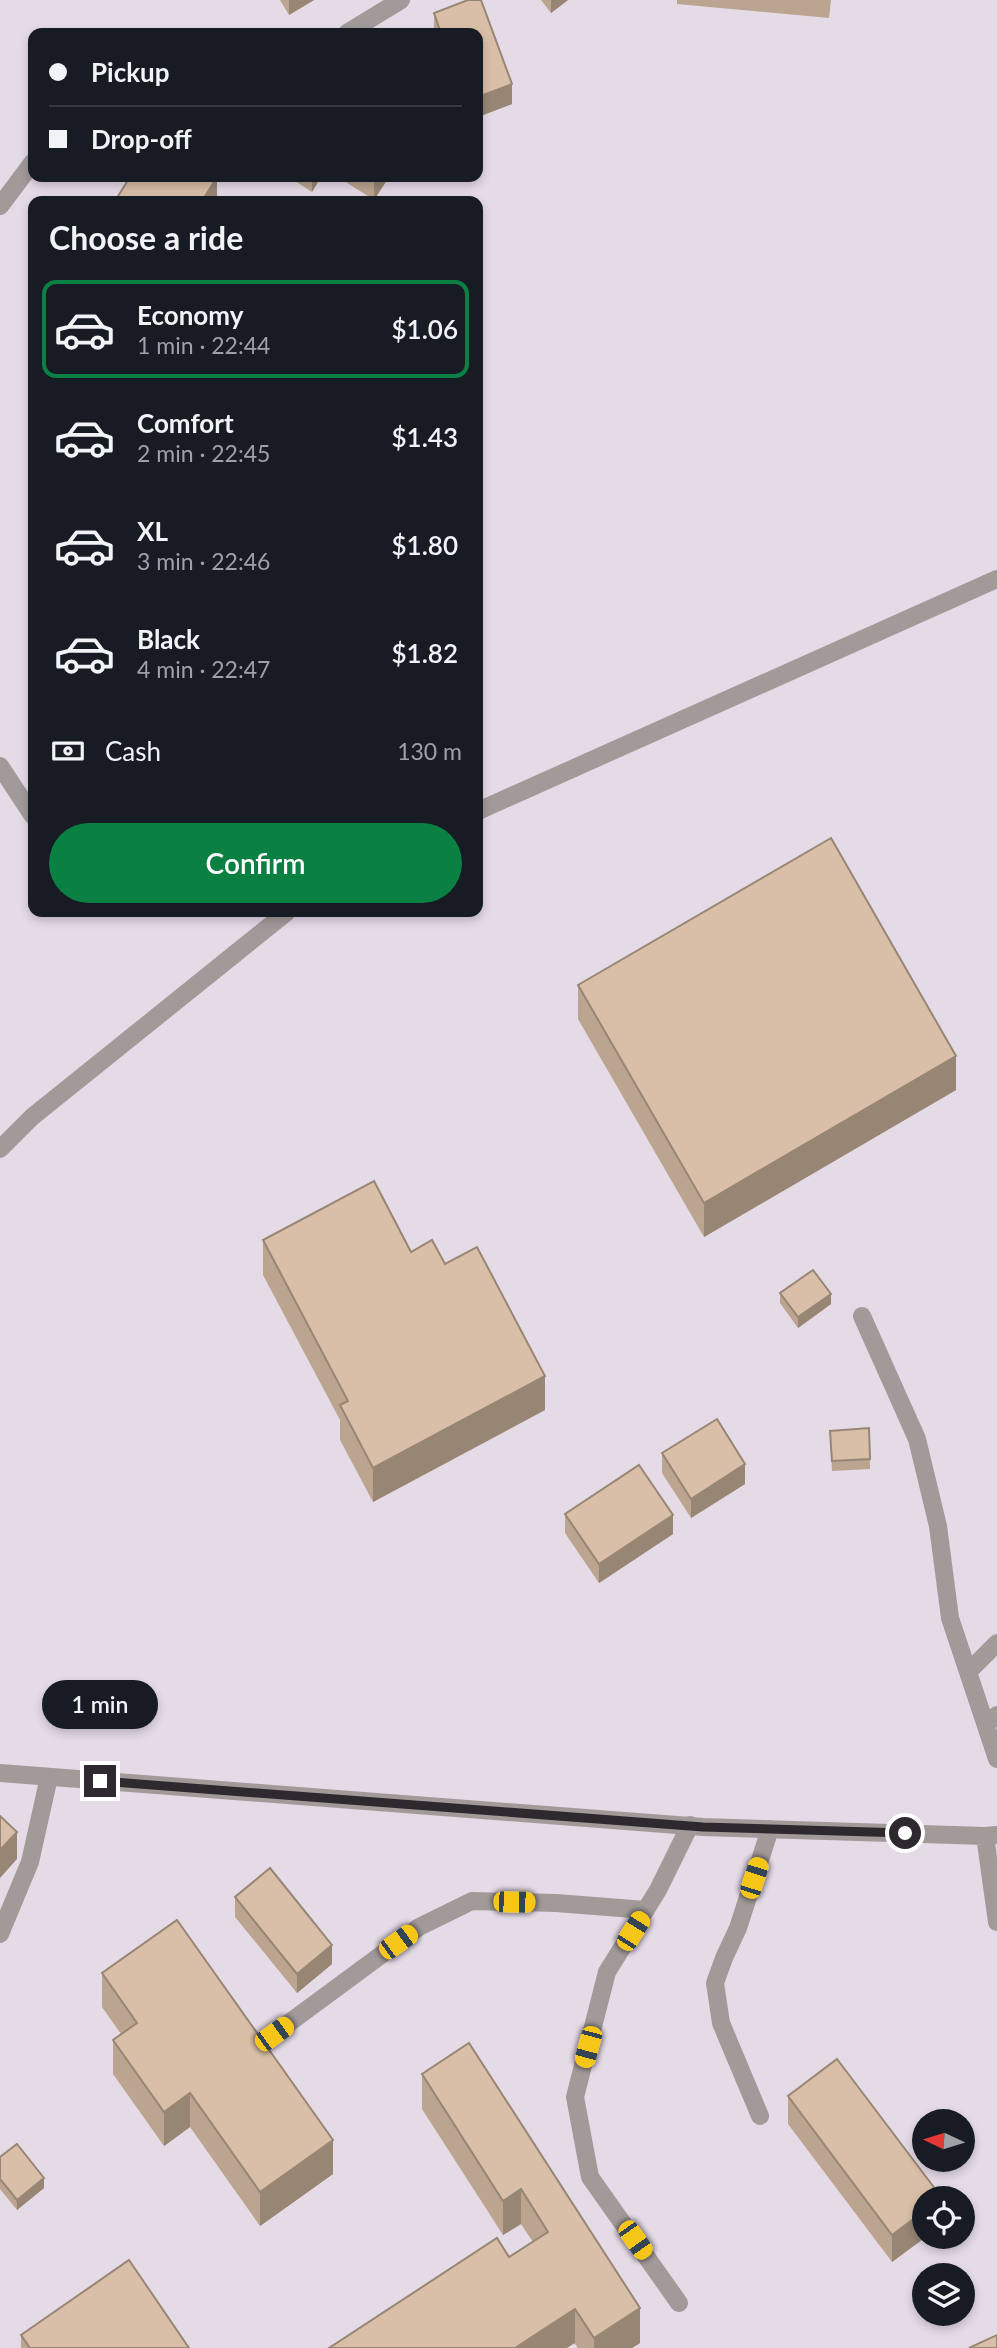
<!DOCTYPE html>
<meta charset="utf-8">
<style>
body{margin:0;font-family:Lato,sans-serif;background:#20242c;color:#f1f3f6;height:100vh;display:flex;flex-direction:column;font-size:26px;white-space:nowrap}
*{box-sizing:border-box;margin:0}
p{font-size:23px;color:#9ea1a6}
.icon{flex:none;width:38px;height:38px;fill:none;stroke:currentColor;stroke-width:2;stroke-linecap:round;stroke-linejoin:round}
.map{position:relative;flex:1;overflow:hidden}
.details{position:absolute;left:28px;top:196px;width:455px;height:721px;display:flex;flex-direction:column;background:#171b24;border-radius:14px;box-shadow:0 4px 10px #0003}
.details>*{flex:none}
.banner{position:absolute;left:28px;top:28px;width:455px;height:154px;border-radius:14px;box-shadow:0 4px 10px #0003;display:grid;align-content:center;height:154px;padding:0 21px;background:#171b24}
.needle{width:46px;rotate:274deg}
.buttons{position:absolute;left:912px;top:2109px;display:grid;gap:14px}
.buttons a{display:grid;place-items:center;width:63px;height:63px;border-radius:50%;background:#171b24;box-shadow:0 4px 10px #0003;font-size:35px}
.end{position:absolute;width:32px;height:32px;margin:-16px;border:9px solid #2d292e;background:#fff;box-shadow:0 0 0 4px #fff}
.from{border-radius:50%}
.bubble{position:absolute;height:49px;border-radius:24px;background:#171b24;box-shadow:0 4px 10px #0003;font-size:23px;font-weight:600;line-height:49px;text-align:center}
.car{position:absolute;width:21px;height:42px;margin:-21px -10px;border-radius:9px;box-shadow:0 0 5px 2px #0007;background:linear-gradient(#f5c518 24%,#345 0 40%,#f5c518 0 76%,#345 0 86%,#f5c518 0)}
.banner b{display:flex;align-items:center;gap:24px;height:66px;font-size:26px}
.banner b+b{border-top:2px solid #363941}
.banner i{width:18px;height:18px;background:#f1f3f6}
ul{padding:0;list-style:none}
li{display:flex;align-items:center;gap:21px;height:98px;margin:0 14px 10px;padding:0 7px;border:4px solid transparent;border-radius:14px}
li div{flex:1}
li b{display:block;font-size:26px}
li em{font-style:normal;font-weight:600}
li.on{border-color:#0b8043}
li>.icon{width:63px;height:63px;stroke-width:1.5}
h2{padding:0 21px;font-size:32px;line-height:84px}
.pay{display:flex;align-items:center;gap:18px;height:77px;padding:0 21px;font-size:26px}
.pay p{margin-inline-start:auto}
.cta{display:flex;gap:14px;margin-top:auto;padding:14px 21px}
.cta a{flex:1;height:80px;border-radius:42px;background:#0b8043;color:#fff;font-size:28px;font-weight:600;line-height:80px;text-align:center}
.map>svg:first-child{display:block}
</style>
<div class="map">
<svg width="997" height="2348" viewBox="0 0 997 2348">
<rect width="100%" height="100%" fill="#e5dbe7"/>
<g fill="none" stroke-linecap="round" stroke-linejoin="round">
<!-- lane -->
<path stroke="#a19a99" stroke-width="18" d="M862,1316L917,1439L938,1526L950,1618L997,1759
M968,1672L997,1643
M274,2034L419,1927L472,1901L556,1903L646,1910
M760,2116L721,2023L715,1983L724,1958L738,1928L770,1829
M679,2303L590,2177L575,2097L607,1972L658,1890L690,1825"/>
<!-- street -->
<path stroke="#a19a99" stroke-width="18" d="M347,33L401,0
M0,206L33,162
M0,766L33,816
M478,811L997,579
M0,1149L32,1117L287,912
M986,1724L997,1715
M0,1773L703,1827L985,1836L997,1835
M985,1836L997,1922
M0,1934L30,1862L49,1777"/>
</g>
<!-- wall -->
<path fill="#bba490" d="M280,0H314L289,15Z
M468,0H481L512,84V104L478,117V33H434V13Z
M541,0H568L551,13Z
M677,0H831L829,18L677,4Z
M289,177H321L312,192Z
M338,177H389L374,200Z
M578,985L956,1090L704,1237L578,1019Z
M263,1240L411,1252L445,1264L545,1410L373,1502L340,1440V1420L263,1275Z
M780,1293L831,1304L798,1328L780,1303Z
M830,1431L870,1459V1469L832,1471Z
M662,1453L745,1484L691,1518L662,1473Z
M565,1514L673,1534L599,1583L565,1533Z
M235,1897L332,1964L297,1993L235,1917Z
M102,1973L333,2174L260,2226L190,2127L164,2146L113,2074V2040L121,2034L102,2007Z
M469,2043L640,2343L632,2348H578L509,2257L533,2242L521,2224L503,2235L422,2109V2074Z
M788,2096L924,2236H927L892,2262L788,2124Z
M0,2157L44,2188L17,2210L0,2189Z
M21,2335L189,2348H21Z"/>
<!-- shaded-wall -->
<path fill="#988675" d="M289,0H314L289,15Z
M551,0H568L551,13Z
M512,84V104L478,117V97Z
M217,177V201H202Z
M312,177H321L312,192Z
M374,177H389L374,200Z
M956,1056V1090L704,1237V1203Z
M831,1294V1304L798,1328V1317Z
M545,1376V1410L373,1502V1468Z
M745,1464V1484L691,1518V1499Z
M673,1515V1534L599,1583V1564Z
M17,1832V1859L0,1878V1850Z
M332,1945V1964L297,1993V1974Z
M190,2093V2127L164,2146V2112Z
M333,2140V2174L260,2226V2192Z
M44,2178V2188L17,2210V2200Z
M521,2189V2224L503,2235V2201Z
M924,2211V2236H927L892,2262V2235Z
M640,2308V2343L632,2348H594V2338Z
M575,2309V2343L567,2348H515Z"/>
<!-- building -->
<path fill="#d9bfa7" stroke="#988675" stroke-width="2" d="M468,0H481L512,84L478,97V33H441L434,13Z
M130,177H217L202,201H115Z
M831,838L956,1056L704,1203L578,985Z
M374,1181L411,1252L432,1240L445,1264L477,1247L545,1376L373,1468L340,1405L348,1401L263,1240Z
M813,1270L831,1294L798,1317L780,1293Z
M717,1419L745,1464L691,1499L662,1453Z
M869,1428L870,1459L832,1461L830,1431Z
M639,1465L673,1515L599,1564L565,1514Z
M0,1816L17,1832L0,1850Z
M270,1868L332,1945L297,1974L235,1897Z
M177,1920L333,2140L260,2192L190,2093L164,2112L113,2040L137,2023L102,1973Z
M469,2043L640,2308L594,2338L575,2309L515,2348H329L497,2238L509,2257L548,2232L521,2189L503,2201L422,2074Z
M837,2059L942,2198H924V2211L892,2235L788,2096Z
M17,2144L44,2178L17,2200L0,2179V2157Z
M129,2260L189,2348H30L21,2335Z
M997,2335V2348H969Z"/>
<g fill="none" stroke-linecap="round" stroke-linejoin="round">
<!-- route -->
<path stroke="#2d292e" stroke-width="9" d="M100,1781L703,1827L905,1833"/>
</g>
</svg>
<div class="buttons">
<a><svg class="needle" viewBox="-14 -14 28 28"><path d="M0-13l5 13h-10z" fill="#e53935"/><path d="M0 13l5-13h-10z" fill="#9ea1a6"/></svg></a>
<a><svg class="icon" aria-label="locate" viewBox="0 0 24 24"><circle cx="12" cy="12" r="6"/><path d="M12 2v4M12 18v4M2 12h4M18 12h4"/></svg></a>
<a><svg class="icon" aria-label="layers" viewBox="0 0 24 24"><path d="M12 4l9 5-9 5-9-5zM3 14l9 5 9-5"/></svg></a>
</div>
<i class="end from" style="left:905px;top:1833px"></i>
<i class="end" style="left:100px;top:1781px"></i>
<div class="bubble" style="left:42px;top:1680px;width:116px">1 min</div>
<i class="car" style="left:754px;top:1878px;rotate:18deg"></i>
<i class="car" style="left:514px;top:1902px;rotate:91deg"></i>
<i class="car" style="left:633px;top:1931px;rotate:32deg"></i>
<i class="car" style="left:398px;top:1942px;rotate:54deg"></i>
<i class="car" style="left:274px;top:2034px;rotate:54deg"></i>
<i class="car" style="left:588px;top:2047px;rotate:195deg"></i>
<i class="car" style="left:635px;top:2240px;rotate:145deg"></i>
<div class="banner">
<b><i class="from"></i>Pickup</b>
<b><i></i>Drop-off</b>
</div>
<section class="details">
<h2>Choose a ride</h2>
<ul>
<li class="on"><svg class="icon" aria-label="car" viewBox="0 0 24 24"><path d="M5 17H2v-5l4-1 3-4h7l3 4 3 1v5h-3M9 17h6M6 11h13"/><circle cx="7" cy="17" r="2"/><circle cx="17" cy="17" r="2"/></svg><div><b>Economy</b><p>1 min · 22:44</p></div><em>$1.06</em></li>
<li><svg class="icon" aria-label="car" viewBox="0 0 24 24"><path d="M5 17H2v-5l4-1 3-4h7l3 4 3 1v5h-3M9 17h6M6 11h13"/><circle cx="7" cy="17" r="2"/><circle cx="17" cy="17" r="2"/></svg><div><b>Comfort</b><p>2 min · 22:45</p></div><em>$1.43</em></li>
<li><svg class="icon" aria-label="car" viewBox="0 0 24 24"><path d="M5 17H2v-5l4-1 3-4h7l3 4 3 1v5h-3M9 17h6M6 11h13"/><circle cx="7" cy="17" r="2"/><circle cx="17" cy="17" r="2"/></svg><div><b>XL</b><p>3 min · 22:46</p></div><em>$1.80</em></li>
<li><svg class="icon" aria-label="car" viewBox="0 0 24 24"><path d="M5 17H2v-5l4-1 3-4h7l3 4 3 1v5h-3M9 17h6M6 11h13"/><circle cx="7" cy="17" r="2"/><circle cx="17" cy="17" r="2"/></svg><div><b>Black</b><p>4 min · 22:47</p></div><em>$1.82</em></li>
</ul>
<div class="pay"><svg class="icon" aria-label="cash" viewBox="0 0 24 24"><path d="M3 7h18v10H3z"/><circle cx="12" cy="12" r="2"/></svg>Cash<p>130 m</p></div>
<div class="cta"><a>Confirm</a></div>
</section>
</div>
